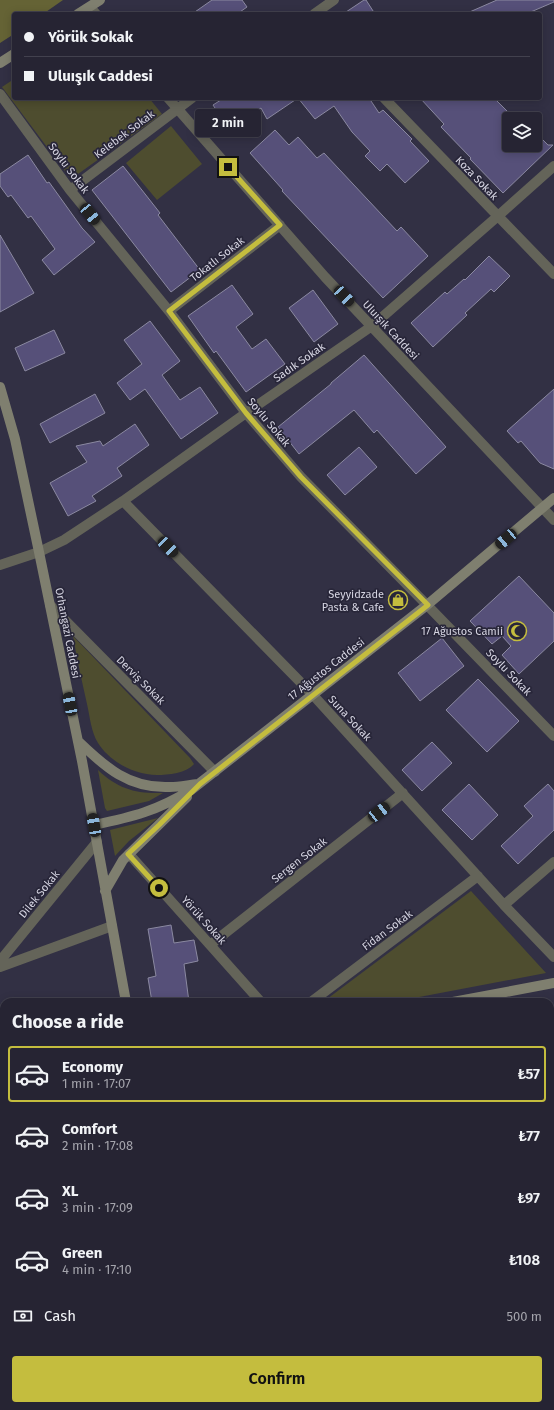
<!DOCTYPE html>
<meta charset="utf-8">
<style>
body{margin:0;font-family:"Fira Sans",sans-serif;background:#32303f;color:#f1f3f6;height:100vh;display:flex;flex-direction:column;font-size:15px;white-space:nowrap}
*{box-sizing:border-box;margin:0}
p{font-size:13px;color:#a4a4ac}
.icon{flex:none;width:22px;height:22px;fill:none;stroke:currentColor;stroke-width:2;stroke-linecap:round;stroke-linejoin:round}
.map{position:relative;flex:1;overflow:hidden}
.sheet{position:absolute;left:0px;top:998px;width:554px;height:412px;display:flex;flex-direction:column;background:#262433;border-radius:12px 12px 0 0;box-shadow:0 2px 10px #0003,0 0 0 1px #42414e}
.sheet>*{flex:none}
.banner{position:absolute;left:12px;top:12px;width:530px;height:88px;border-radius:4px;box-shadow:0 2px 10px #0003,0 0 0 1px #42414e;display:grid;align-content:center;height:88px;padding:0 12px;background:#262433}
.tools{position:absolute;left:502px;top:112px;display:grid;gap:8px}
.tools a{display:grid;place-items:center;width:40px;height:40px;border-radius:4px;background:#262433;box-shadow:0 2px 10px #0003,0 0 0 1px #42414e;font-size:20px}
.end{position:absolute;width:18px;height:18px;margin:-9px;border:5px solid #c4bd3e;background:#111;box-shadow:0 0 0 2px #111}
.from{border-radius:50%}
.bubble{position:absolute;height:28px;border-radius:4px;background:#262433;box-shadow:0 2px 10px #0003,0 0 0 1px #42414e;font-size:13px;font-weight:600;line-height:28px;text-align:center}
.car{position:absolute;width:12px;height:24px;margin:-12px -6px;border-radius:5px;box-shadow:0 0 3px 1px #0007;background:linear-gradient(#222 24%,#8ab4d8 0 40%,#222 0 76%,#8ab4d8 0 86%,#222 0)}
.banner b{display:flex;align-items:center;gap:14px;height:38px;font-size:15px}
.banner b+b{border-top:1px solid #42414e}
.banner i{width:10px;height:10px;background:#f1f3f6}
ul{padding:0;list-style:none}
li{display:flex;align-items:center;gap:12px;height:56px;margin:0 8px 6px;padding:0 4px;border:2px solid transparent;border-radius:4px}
li div{flex:1}
li b{display:block;font-size:15px}
li em{font-style:normal;font-weight:600}
li.active{border-color:#c4bd3e}
li>.icon{width:36px;height:36px;stroke-width:1.5}
h2{padding:0 12px;font-size:18px;line-height:48px}
.pay{display:flex;align-items:center;gap:10px;height:44px;padding:0 12px;font-size:15px}
.pay p{margin-inline-start:auto}
.action{display:flex;gap:8px;margin-top:auto;padding:8px 12px}
.action a{flex:1;height:46px;border-radius:4px;background:#c4bd3e;color:#111;font-size:16px;font-weight:600;line-height:46px;text-align:center}
.map>svg:first-child{display:block}
</style>
<div class="map">
<svg width="554" height="1410" viewBox="0 0 554 1410">
<rect width="100%" height="100%" fill="#323044"/>
<!-- green -->
<path fill="#4e4d2f" d="M14,79V98H149L162,114L71,179L2,87Z
M171,126L202,164L157,200L126,163Z
M73,636L190,758L194,764C187,773 168,775 157,775C135,775 110,762 98,743C91,732 90,717 87,704C82,682 77,659 73,636Z
M98,770C118,789 136,794 163,793L149,801L107,811L105,808Z
M158,818L129,841L115,856L110,830Z
M471,891L546,973L393,1002H323Z"/>
<!-- forest -->
<path fill="#656335" d="M0,0H63L43,14H14V34L0,43Z"/>
<!-- building -->
<path fill="#565079" stroke="#8b89a1" d="M212,0H242L247,7L237,14H192Z
M364,0H366L375,14H343Z
M497,0H554V2L526,14H465Z
M224,98H369L379,113L383,110L412,139L410,141L429,161L405,183L387,164L380,171L365,156L370,151L352,132L334,106L315,119L298,98L267,119L261,108L229,129L213,105Z
M420,98H494L509,113V145H535V132L548,145H553L503,193L470,159L471,158L441,127L444,124Z
M275,130L289,145L298,137L317,158L324,153L397,231L401,227L428,256L383,298L282,191L283,190L250,153Z
M28,155L47,183L49,182L82,228L95,242L54,275L42,260L55,249L31,216L28,218L11,195L8,197L0,186V174Z
M123,166L160,213L158,215L200,270L171,292L92,190Z
M0,235L34,293L0,312Z
M489,256L510,276L494,292L491,289L465,313L467,315L433,347L411,323L445,292L447,294L464,279L465,280Z
M232,285L253,314L236,327L252,349L266,339L285,364L246,392L216,351L214,353L188,316Z
M313,290L338,324L314,342L289,308Z
M150,321L180,361L162,375L180,400L200,387L218,413L181,439L145,389L130,400L117,383L142,364L124,340Z
M54,330L65,353L25,371L15,348Z
M364,355L446,447L416,474L377,430L374,433L354,410L299,454L278,427L331,384V383Z
M554,389V469L540,463L521,441L518,443L507,431Z
M95,394L105,413L50,443L40,424Z
M135,424L149,445L117,468L122,476L92,496L96,501L68,516L50,483L87,462L76,446L100,441L103,446Z
M359,447L377,467L345,495L327,475Z
M519,576L554,613V641L519,674L502,655L511,646L502,636L492,644L470,621Z
M442,638L464,666L420,701L398,673Z
M478,679L519,721L487,752L446,710Z
M432,742L452,763L422,791L402,770Z
M469,784L498,815L472,840L442,810Z
M548,784L554,791V830L518,864L501,846L533,816L524,806Z
M171,925L174,943L194,940L198,961L184,964L189,1002H152L148,978L156,976L148,929Z"/>
<g fill="none" stroke-linecap="round" stroke-linejoin="round">
<!-- street -->
<path stroke="#646459" stroke-width="10" d="M90,7L96,14
M314,14L334,0
M0,94L70,190L169,311L246,413L301,477L427,605L554,736
M168,98L325,277L554,520
M384,98L554,274
M70,190L192,98
M169,311L280,225
M123,501L313,695L504,905L554,957
M0,565L39,552L64,540L123,501L246,413L372,326L498,216L554,166
M50,605L215,772
M129,854L261,1002
M504,905L554,862
M210,945L403,793
M0,961L97,842
M0,967L112,926
M311,1002L478,876
M0,1135H4
M550,1263L554,1262
M0,1272L4,1271
M366,1406L367,1410
M520,1406L521,1410
M45,1410L59,1406"/>
<!-- secondary -->
<path stroke="#7f7f6f" stroke-width="10" d="M78,14L100,0
M0,63L14,54
M0,387L15,439L39,552L82,761L126,1002
M78,741C105,767 129,789 170,787C179,787 188,785 198,784
M94,825C132,817 157,811 191,790L427,605L554,498
M105,891L123,860L187,797
M453,1002L554,983
M0,1086L4,1085
M200,1406V1410"/>
</g>
<g fill="none" stroke-linecap="round" stroke-linejoin="round">
<!-- route -->
<path stroke="#c4bd3e" stroke-width="5" d="M159,888L128,854L159,825L200,784L428,605L301,477L246,413L169,311L280,225L228,167"/>
</g>
<!-- icons -->
<defs>
<g id="shop-ring" transform="scale(1)"><circle r="9.5" fill="#282639" stroke="#c4bd3e" stroke-width="1.5"/><path d="M-5-2.5h2.3a2.7 3.5 0 0 1 5.4 0H5L5.5 6h-11ZM-1.5-2.5h3a1.5 2.3 0 0 0-3 0Z" fill="#c4bd3e"/></g>
<g id="mosque-ring" transform="scale(1)"><circle r="9.5" fill="#282639" stroke="#c4bd3e" stroke-width="1.5"/><path d="M3.5-4.9A6 6 0 1 0 3.5 4.9A5 5 0 1 1 3.5-4.9Z" fill="#c4bd3e"/></g>
</defs>
<g fill-rule="evenodd">
<use href="#shop-ring" x="398" y="600"/>
<use href="#mosque-ring" x="517" y="631"/>
</g>
<g text-anchor="middle" stroke-width="3.5" stroke-linejoin="round" paint-order="stroke">
<!-- street labels -->
<g font-size="11" fill="#d6d5e2" stroke="#282639">
<text transform="translate(124 134) rotate(-37)" y="4">Kelebek Sokak</text>
<text transform="translate(69 168) rotate(53)" y="4">Soylu Sokak</text>
<text transform="translate(477 178) rotate(46)" y="4">Koza Sokak</text>
<text transform="translate(217 259) rotate(-38)" y="4">Tokatlı Sokak</text>
<text transform="translate(391 330) rotate(47)" y="4">Uluışık Caddesi</text>
<text transform="translate(299 362) rotate(-35)" y="4">Sadık Sokak</text>
<text transform="translate(269 422) rotate(50)" y="4">Soylu Sokak</text>
<text transform="translate(68 633) rotate(79)" y="4">Orhangazi Caddesi</text>
<text transform="translate(326 669) rotate(-38)" y="4">17 Ağustos Caddesi</text>
<text transform="translate(509 672) rotate(46)" y="4">Soylu Sokak</text>
<text transform="translate(141 680) rotate(45)" y="4">Derviş Sokak</text>
<text transform="translate(350 718) rotate(47)" y="4">Suna Sokak</text>
<text transform="translate(299 860) rotate(-38)" y="4">Sergen Sokak</text>
<text transform="translate(39 894) rotate(-51)" y="4">Dilek Sokak</text>
<text transform="translate(204 920) rotate(48)" y="4">Yörük Sokak</text>
<text transform="translate(387 930) rotate(-37)" y="4">Fidan Sokak</text>
</g>
<!-- poi labels -->
<g font-size="11" fill="#d6d5e2" stroke="#282639" text-anchor="end">
<text x="384" y="598">Seyyidzade<tspan x="384" dy="13">Pasta &amp; Cafe</tspan></text>
<text x="503" y="635">17 Ağustos Camii</text>
</g>
</g>
</svg>
<div class="tools">
<a><svg class="icon" aria-label="layers" viewBox="0 0 24 24"><path d="M12 4l9 5-9 5-9-5zM3 14l9 5 9-5"/></svg></a>
</div>
<i class="end from" style="left:159px;top:888px"></i>
<i class="end" style="left:228px;top:167px"></i>
<div class="bubble" style="left:195px;top:109px;width:66px">2 min</div>
<i class="car" style="left:90px;top:214px;rotate:141deg"></i>
<i class="car" style="left:344px;top:296px;rotate:137deg"></i>
<i class="car" style="left:506px;top:539px;rotate:230deg"></i>
<i class="car" style="left:168px;top:547px;rotate:136deg"></i>
<i class="car" style="left:70px;top:704px;rotate:349deg"></i>
<i class="car" style="left:379px;top:812px;rotate:52deg"></i>
<i class="car" style="left:94px;top:825px;rotate:350deg"></i>
<div class="banner">
<b><i class="from"></i>Yörük Sokak</b>
<b><i></i>Uluışık Caddesi</b>
</div>
<section class="sheet">
<h2>Choose a ride</h2>
<ul>
<li class="active"><svg class="icon" aria-label="car" viewBox="0 0 24 24"><path d="M5 17H2v-5l4-1 3-4h7l3 4 3 1v5h-3M9 17h6M6 11h13"/><circle cx="7" cy="17" r="2"/><circle cx="17" cy="17" r="2"/></svg><div><b>Economy</b><p>1 min · 17:07</p></div><em>₺57</em></li>
<li><svg class="icon" aria-label="car" viewBox="0 0 24 24"><path d="M5 17H2v-5l4-1 3-4h7l3 4 3 1v5h-3M9 17h6M6 11h13"/><circle cx="7" cy="17" r="2"/><circle cx="17" cy="17" r="2"/></svg><div><b>Comfort</b><p>2 min · 17:08</p></div><em>₺77</em></li>
<li><svg class="icon" aria-label="car" viewBox="0 0 24 24"><path d="M5 17H2v-5l4-1 3-4h7l3 4 3 1v5h-3M9 17h6M6 11h13"/><circle cx="7" cy="17" r="2"/><circle cx="17" cy="17" r="2"/></svg><div><b>XL</b><p>3 min · 17:09</p></div><em>₺97</em></li>
<li><svg class="icon" aria-label="car" viewBox="0 0 24 24"><path d="M5 17H2v-5l4-1 3-4h7l3 4 3 1v5h-3M9 17h6M6 11h13"/><circle cx="7" cy="17" r="2"/><circle cx="17" cy="17" r="2"/></svg><div><b>Green</b><p>4 min · 17:10</p></div><em>₺108</em></li>
</ul>
<div class="pay"><svg class="icon" aria-label="cash" viewBox="0 0 24 24"><path d="M3 7h18v10H3z"/><circle cx="12" cy="12" r="2"/></svg>Cash<p>500 m</p></div>
<div class="action"><a>Confirm</a></div>
</section>
</div>
